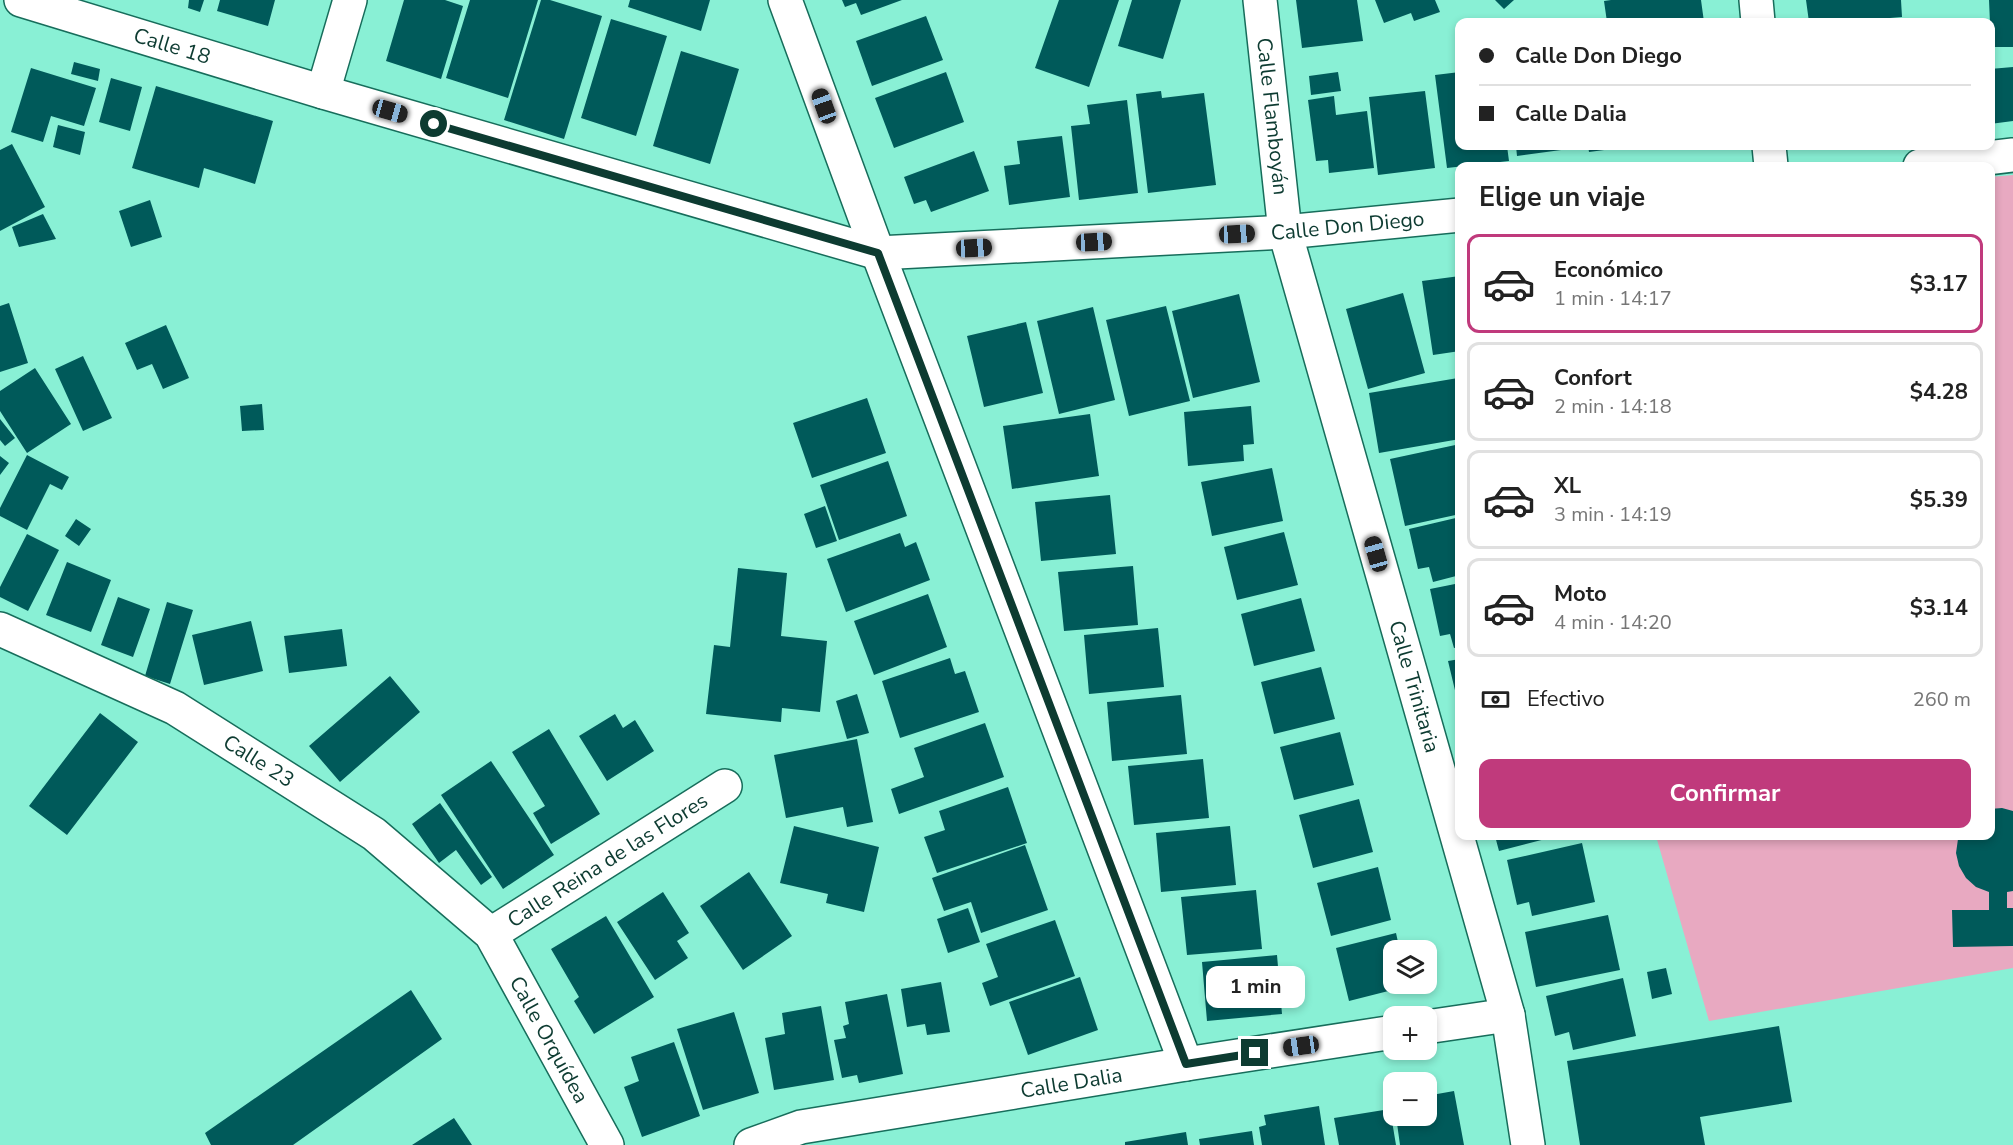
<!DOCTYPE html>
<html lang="es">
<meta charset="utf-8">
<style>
body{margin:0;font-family:"Nunito Sans",sans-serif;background:#f2f2f2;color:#222;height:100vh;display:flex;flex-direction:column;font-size:22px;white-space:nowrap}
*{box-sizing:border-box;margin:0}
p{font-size:20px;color:#767676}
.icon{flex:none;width:33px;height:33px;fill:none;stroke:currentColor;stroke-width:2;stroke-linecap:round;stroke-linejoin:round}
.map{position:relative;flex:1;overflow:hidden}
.side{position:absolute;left:1455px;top:162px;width:540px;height:678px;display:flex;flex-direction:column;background:#fff;border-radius:12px;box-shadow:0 3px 9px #0003}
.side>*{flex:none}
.guide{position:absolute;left:1455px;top:18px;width:540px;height:132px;border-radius:12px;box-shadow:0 3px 9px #0003;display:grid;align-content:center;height:132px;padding:0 24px;background:#fff}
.buttons{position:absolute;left:1383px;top:940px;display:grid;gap:12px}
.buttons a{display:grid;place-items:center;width:54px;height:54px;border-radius:12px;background:#fff;box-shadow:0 3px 9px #0003;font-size:30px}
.end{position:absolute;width:27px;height:27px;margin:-14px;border:8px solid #0d3b31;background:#fff;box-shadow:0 0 0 3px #fff}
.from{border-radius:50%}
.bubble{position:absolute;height:42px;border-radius:12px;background:#fff;box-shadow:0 3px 9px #0003;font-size:20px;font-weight:700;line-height:42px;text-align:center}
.car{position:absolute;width:18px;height:36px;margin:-18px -9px;border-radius:8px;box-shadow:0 0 4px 2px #0007;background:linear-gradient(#222 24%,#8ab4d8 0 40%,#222 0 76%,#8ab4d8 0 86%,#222 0)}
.guide b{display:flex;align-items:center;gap:21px;height:57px;font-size:22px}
.guide b+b{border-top:2px solid #e0e0e0}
.guide i{width:15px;height:15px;background:#222}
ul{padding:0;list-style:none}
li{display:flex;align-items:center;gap:18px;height:99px;margin:0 12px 9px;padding:0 12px;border:3px solid #e0e0e0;border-radius:12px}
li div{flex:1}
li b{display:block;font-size:22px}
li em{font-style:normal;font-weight:700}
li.current{border-color:#c03a7c}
li>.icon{width:54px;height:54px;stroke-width:1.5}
h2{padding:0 24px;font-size:27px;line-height:72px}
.pay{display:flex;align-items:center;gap:15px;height:66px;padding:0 24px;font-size:22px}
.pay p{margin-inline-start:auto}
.button{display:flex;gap:12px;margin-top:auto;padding:12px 24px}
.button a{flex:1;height:69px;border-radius:12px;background:#c03a7c;color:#fff;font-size:24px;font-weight:700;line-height:69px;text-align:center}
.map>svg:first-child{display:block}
</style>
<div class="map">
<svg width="2013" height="1145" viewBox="0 0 2013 1145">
<rect width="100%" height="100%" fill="#89f0d5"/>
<!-- green -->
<path fill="#e8a9c1" d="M2013,175V968L1709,1021L1656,836H1990V177Z"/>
<!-- building -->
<path fill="#005a5a" d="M189,0H204L200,12L188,8Z
M220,0H275L268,26L217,11Z
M404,0H445L463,6L441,79L386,61Z
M470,0H538L508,98L446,78Z
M541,0H550L602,16L564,139L504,120Z
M630,0H710L701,31L628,7Z
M842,0H902L861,15L856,3L845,7Z
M1059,0H1119L1089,87L1035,68Z
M1132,0H1181L1163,59L1118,46Z
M1296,0H1357L1363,41L1302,48Z
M1375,0H1435L1440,12L1414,21L1411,13L1384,23Z
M1495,0H1514L1504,9Z
M1611,0H1701L1704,22H1607L1604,1Z
M1806,0H1901L1902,17L1842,22H1809Z
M1989,0H2013V47H1991Z
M926,16L943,60L872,86L856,41Z
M611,19L667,36L636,136L581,118Z
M1929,19L1930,22H1906V21Z
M681,51L739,69L710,164L653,146Z
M74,62L100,69L98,81L71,74Z
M2013,67V121L1990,124V69Z
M31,68L96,88L84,126L51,116L43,142L11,132Z
M946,72L964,122L894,148L875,98Z
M1338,72L1341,91L1311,95L1309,76Z
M1460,72V146H1507L1509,161L1447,168L1435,75Z
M111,78L142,87L130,131L99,122Z
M156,86L273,121L255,184L204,168L199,188L132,168Z
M1161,91L1162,98L1204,93L1216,185L1148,193L1136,94Z
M1425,91L1435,168L1378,175L1369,97Z
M1334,96L1336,115L1367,111L1374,168L1329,173L1328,160L1316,161L1308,100Z
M1127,100L1138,193L1079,200L1071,126L1090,124L1087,105Z
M58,125L85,132L80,155L53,147Z
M1062,136L1070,197L1009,205L1004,166L1020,164L1017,141Z
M12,144L45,207L0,231V150Z
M1516,146H1576V148L1517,156Z
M1588,146H1627V147L1589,152Z
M974,151L989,191L931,212L926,200L914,204L904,177Z
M150,200L162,237L131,247L119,211Z
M43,214L56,239L19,247L12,227Z
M1460,276V351L1433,355L1422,281Z
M1403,293L1425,373L1368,389L1346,309Z
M1239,294L1260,382L1193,398L1172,311Z
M9,303L28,363L0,372V306Z
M1166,306L1190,401L1129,416L1106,320Z
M1093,307L1115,400L1059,414L1037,321Z
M1026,322L1043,393L984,407L967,336Z
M166,325L189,378L163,389L152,364L137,370L125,343Z
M83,356L112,418L83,431L55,369Z
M35,368L71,424L27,453L0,411V391Z
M1458,378L1460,439L1379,453L1369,393Z
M867,398L886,453L812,478L793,423Z
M262,404L264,430L242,431L240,406Z
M1251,406L1254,444L1243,445L1244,461L1188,466L1184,412Z
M1090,414L1099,476L1012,489L1003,426Z
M0,419L15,438L5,446L0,440Z
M1460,444V514L1405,526L1390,459Z
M27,455L69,477L62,490L50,484L27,530L0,516V508Z
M0,456L9,463L0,475Z
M888,461L907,516L839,540L820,485Z
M1272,468L1283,521L1212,536L1201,482Z
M1110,495L1116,554L1041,561L1035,502Z
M825,506L837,541L816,548L804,514Z
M1460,517V575L1433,582L1429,567L1418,569L1409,529Z
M76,519L91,529L79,546L65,536Z
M1284,532L1298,585L1237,600L1224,547Z
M900,533L905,547L916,542L930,580L846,612L827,559Z
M27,534L59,550L28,611L0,597V587Z
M67,562L111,580L91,632L46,615Z
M1133,566L1138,625L1064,631L1058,572Z
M738,568L787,573L781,636L827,641L820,712L782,708L781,722L706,714L714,645L730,647Z
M1460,583V647L1454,648L1450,634L1440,636L1430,589Z
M928,594L947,647L874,675L854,621Z
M118,597L150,609L133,657L101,645Z
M1301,598L1315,651L1254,666L1241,614Z
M167,602L193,610L170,684L145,676Z
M251,621L263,671L204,685L192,635Z
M1158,628L1164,687L1089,694L1084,635Z
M342,629L347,666L289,673L284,636Z
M950,658L955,674L965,671L979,712L900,738L882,681Z
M1460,659V706L1459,707L1448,661Z
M1321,667L1335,719L1274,734L1261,682Z
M390,676L420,712L340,782L309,746Z
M857,694L869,733L847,739L836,701Z
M1181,695L1187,754L1112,761L1107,702Z
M100,713L138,742L67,835L29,806Z
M615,714L623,728L635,720L654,751L607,781L579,736Z
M985,723L1004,777L899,814L891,789L924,777L914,748Z
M549,729L600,814L551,844L533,813L545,806L512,752Z
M1340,732L1354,785L1294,800L1280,747Z
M857,739L873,822L847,827L843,807L786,818L774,755Z
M1203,759L1209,818L1134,825L1128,766Z
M491,761L554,855L503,889L441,795Z
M1008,787L1027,843L937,873L924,837L945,830L939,811Z
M1359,799L1373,852L1313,868L1299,815Z
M440,803L492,877L481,885L456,850L439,863L412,824Z
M2002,808L2013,811V891L2007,892V908H2013V946L1953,947L1952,910H1989V892L1976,887L1966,878L1959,866L1956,853L1958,839L1959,836H1990V809Z
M794,826L879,847L864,912L826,903L828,894L780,883Z
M1230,826L1236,885L1161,892L1156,833Z
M1495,836H1557L1499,851Z
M1582,843L1595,902L1532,916L1529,902L1517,905L1507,860Z
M1025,845L1048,910L981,933L971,902L944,911L932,878Z
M1378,867L1391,920L1331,936L1317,883Z
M749,872L792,936L743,970L700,906Z
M1256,890L1262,949L1187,955L1181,897Z
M663,892L689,933L677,941L688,958L655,980L617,922Z
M968,908L980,942L948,953L937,919Z
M1608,915L1620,970L1536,987L1525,932Z
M606,916L654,997L594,1034L574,1001L579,997L551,949Z
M1055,920L1075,976L990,1006L982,983L998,977L986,944Z
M1396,933L1400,951H1394V984L1412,985L1349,1001L1336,948Z
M1277,955L1282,1014L1207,1021L1202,962Z
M1666,968L1672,994L1652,999L1647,972Z
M1080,977L1098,1030L1028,1055L1009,1002Z
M1623,978L1636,1036L1573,1050L1569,1032L1555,1036L1546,996Z
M941,982L950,1032L927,1035L925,1024L907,1027L901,989Z
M411,990L442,1039L293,1145H211L205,1133Z
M887,994L903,1074L859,1083L857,1075L842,1078L834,1040L846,1038L843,1026L849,1024L845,1002Z
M821,1006L834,1080L774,1090L765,1038L785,1034L782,1013Z
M734,1012L759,1093L703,1110L677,1029Z
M1779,1026L1792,1102L1700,1117L1705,1145H1580L1567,1061Z
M674,1042L700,1116L642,1137L624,1087L639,1081L631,1057Z
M1454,1091L1464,1145H1400L1396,1116H1426V1096Z
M1319,1106L1325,1145H1262L1259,1127L1266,1125L1264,1115Z
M1390,1109L1396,1145H1339L1334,1118Z
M454,1118L472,1145H412Z
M1252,1131L1254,1145H1200L1199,1139Z
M1186,1132L1188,1145H1125V1142Z"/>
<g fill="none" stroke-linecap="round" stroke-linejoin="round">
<!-- minor casing -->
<g stroke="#176d5b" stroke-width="36">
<g id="minor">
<path id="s1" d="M21,0L323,92L878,253L1285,232L1460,215"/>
<path d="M785,0L878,253L1186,1064"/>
<path id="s2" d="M1260,0L1285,232L1508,1015L1528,1145"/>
<path d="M1756,0L1758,22"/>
<path d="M323,92L350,0"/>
<path d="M1769,146L1771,166"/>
<path d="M1920,166L2013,155"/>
<path id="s3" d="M0,629L175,708L374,834L491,934L607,1145"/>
<path id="s4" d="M491,934L725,786"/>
<path d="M1426,1027L1508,1015"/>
<path id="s5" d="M751,1145L801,1127L1186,1064L1394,1032"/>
</g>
</g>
<!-- minor -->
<use href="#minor" stroke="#fff" stroke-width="33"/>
</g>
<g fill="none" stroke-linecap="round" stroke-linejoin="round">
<!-- route -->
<path stroke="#0d3b31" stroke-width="8" d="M434,124L878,253L1186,1064L1255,1053"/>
</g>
<g text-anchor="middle" stroke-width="6" stroke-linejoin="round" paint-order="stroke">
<!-- street labels -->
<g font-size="21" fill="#0d3b31" stroke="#89f0d5">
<text dy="7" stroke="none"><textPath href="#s1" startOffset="158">Calle 18</textPath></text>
<text dy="7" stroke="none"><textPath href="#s2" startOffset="117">Calle Flamboyán</textPath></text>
<text dy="7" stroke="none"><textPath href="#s1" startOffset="1364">Calle Don Diego</textPath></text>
<text dy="7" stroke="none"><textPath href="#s2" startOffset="706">Calle Trinitaria</textPath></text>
<text dy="7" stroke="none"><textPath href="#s3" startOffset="291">Calle 23</textPath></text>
<text dy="7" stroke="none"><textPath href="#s4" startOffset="138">Calle Reina de las Flores</textPath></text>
<text dy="7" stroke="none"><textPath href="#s3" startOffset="702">Calle Orquídea</textPath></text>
<text dy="7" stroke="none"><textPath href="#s5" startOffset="327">Calle Dalia</textPath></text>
</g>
</g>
</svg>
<div class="buttons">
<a><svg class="icon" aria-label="layers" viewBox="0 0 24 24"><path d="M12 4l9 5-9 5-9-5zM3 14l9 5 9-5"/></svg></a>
<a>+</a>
<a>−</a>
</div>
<i class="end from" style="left:434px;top:124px"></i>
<i class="end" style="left:1255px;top:1053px"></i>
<div class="bubble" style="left:1206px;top:966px;width:99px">1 min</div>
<i class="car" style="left:824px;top:106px;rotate:340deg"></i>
<i class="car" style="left:390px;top:111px;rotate:106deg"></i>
<i class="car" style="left:1237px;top:234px;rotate:87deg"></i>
<i class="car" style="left:1094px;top:242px;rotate:87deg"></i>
<i class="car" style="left:974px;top:248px;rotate:87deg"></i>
<i class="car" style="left:1376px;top:554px;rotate:344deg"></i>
<i class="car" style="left:1301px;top:1046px;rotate:262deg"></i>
<div class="guide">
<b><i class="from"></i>Calle Don Diego</b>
<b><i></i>Calle Dalia</b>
</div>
<section class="side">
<h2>Elige un viaje</h2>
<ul>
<li class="current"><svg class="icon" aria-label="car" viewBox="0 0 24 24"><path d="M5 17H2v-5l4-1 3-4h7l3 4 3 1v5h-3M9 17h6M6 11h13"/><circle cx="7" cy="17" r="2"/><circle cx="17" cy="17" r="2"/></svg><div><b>Económico</b><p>1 min · 14:17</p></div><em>$3.17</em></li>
<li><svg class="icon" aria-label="car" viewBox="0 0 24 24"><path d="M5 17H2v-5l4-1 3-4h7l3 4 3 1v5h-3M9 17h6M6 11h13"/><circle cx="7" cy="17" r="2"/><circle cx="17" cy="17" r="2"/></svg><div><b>Confort</b><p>2 min · 14:18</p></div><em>$4.28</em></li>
<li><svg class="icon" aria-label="car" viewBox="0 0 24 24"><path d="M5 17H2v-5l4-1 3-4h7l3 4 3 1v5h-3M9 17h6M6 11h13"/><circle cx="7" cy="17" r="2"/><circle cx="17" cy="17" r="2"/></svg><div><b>XL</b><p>3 min · 14:19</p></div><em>$5.39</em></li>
<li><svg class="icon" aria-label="car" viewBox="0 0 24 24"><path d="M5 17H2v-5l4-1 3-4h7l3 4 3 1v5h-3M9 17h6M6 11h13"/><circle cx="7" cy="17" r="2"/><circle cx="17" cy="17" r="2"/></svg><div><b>Moto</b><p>4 min · 14:20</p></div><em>$3.14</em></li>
</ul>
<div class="pay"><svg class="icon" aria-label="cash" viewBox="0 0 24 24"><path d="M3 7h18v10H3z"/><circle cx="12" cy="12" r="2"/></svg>Efectivo<p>260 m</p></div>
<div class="button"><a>Confirmar</a></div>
</section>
</div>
